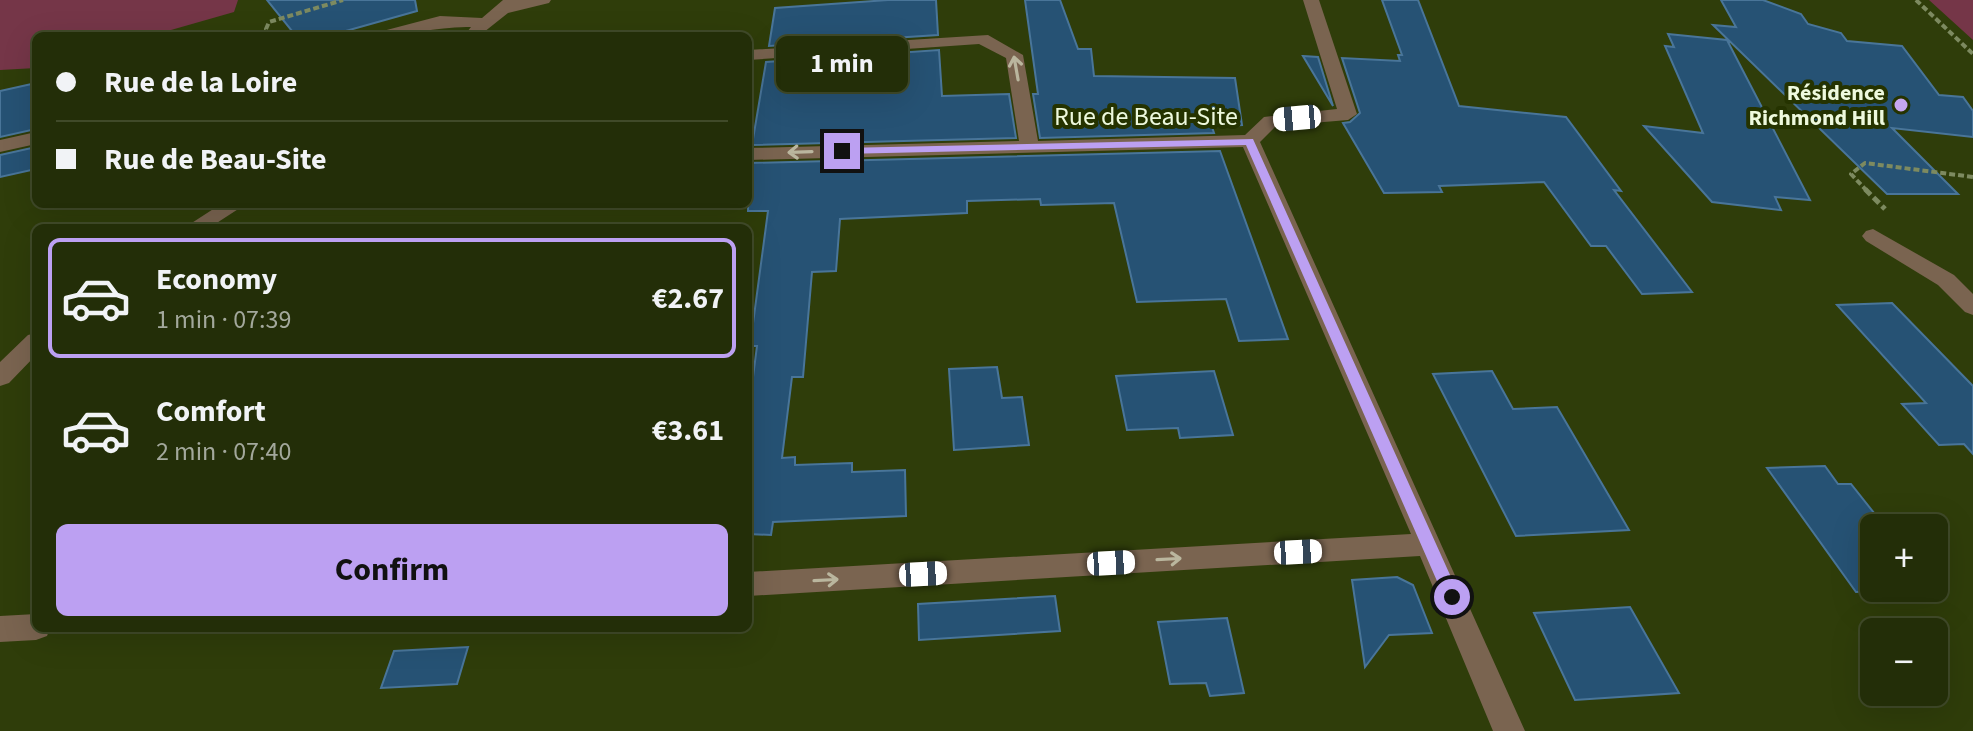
<!DOCTYPE html>
<meta charset="utf-8">
<style>
body{margin:0;font-family:"Source Sans 3",sans-serif;background:#2b3612;color:#f1f3f6;height:100vh;display:flex;flex-direction:column;font-size:30px;white-space:nowrap}
*{box-sizing:border-box;margin:0}
p{font-size:26px;color:#a3a89c}
.icon{flex:none;width:44px;height:44px;fill:none;stroke:currentColor;stroke-width:2;stroke-linecap:round;stroke-linejoin:round}
.map{position:relative;flex:1;overflow:hidden}
.details{position:absolute;left:32px;top:224px;width:720px;height:408px;display:flex;flex-direction:column;background:#232e08;border-radius:12px;box-shadow:0 8px 32px #0002,0 0 0 2px #404a29}
.details>*{flex:none}
.banner{position:absolute;left:32px;top:32px;width:720px;height:176px;border-radius:12px;box-shadow:0 8px 32px #0002,0 0 0 2px #404a29;display:grid;align-content:center;height:176px;padding:0 24px;background:#232e08}
.buttons{position:absolute;left:1860px;top:514px;display:grid;gap:16px}
.buttons a{display:grid;place-items:center;width:88px;height:88px;border-radius:12px;background:#232e08;box-shadow:0 8px 32px #0002,0 0 0 2px #404a29;font-size:40px}
.end{position:absolute;width:36px;height:36px;margin:-18px;border:10px solid #bca0f2;background:#111;box-shadow:0 0 0 4px #111}
.from{border-radius:50%}
.bubble{position:absolute;height:56px;border-radius:12px;background:#232e08;box-shadow:0 8px 32px #0002,0 0 0 2px #404a29;font-size:26px;font-weight:700;line-height:56px;text-align:center}
.car{position:absolute;width:24px;height:48px;margin:-24px -12px;border-radius:10px;box-shadow:0 0 6px 2px #0007;background:linear-gradient(#fff 24%,#345 0 40%,#fff 0 76%,#345 0 86%,#fff 0)}
.banner b{display:flex;align-items:center;gap:28px;height:76px;font-size:30px}
.banner b+b{border-top:2px solid #404a29}
.banner i{width:20px;height:20px;background:#f1f3f6}
ul{padding:14px 0 0;list-style:none}
li{display:flex;align-items:center;gap:24px;height:120px;margin:0 16px 12px;padding:0 8px;border:4px solid transparent;border-radius:12px}
li div{flex:1}
li b{display:block;font-size:30px}
li em{font-style:normal;font-weight:700}
li.selected{border-color:#bca0f2}
li>.icon{width:72px;height:72px;stroke-width:1.5}
.cta{display:flex;gap:16px;margin-top:auto;padding:16px 24px}
.cta a{flex:1;height:92px;border-radius:12px;background:#bca0f2;color:#111;font-size:32px;font-weight:700;line-height:92px;text-align:center}
.map>svg:first-child{display:block}
</style>
<div class="map">
<svg width="1973" height="731" viewBox="0 0 1973 731">
<rect width="100%" height="100%" fill="#2f3d0a"/>
<!-- green -->
<path fill="#753648" d="M0,0H238L234,12L150,36H36V68L0,70Z
M1929,0H1973V40Z"/>
<!-- building -->
<path fill="#265274" stroke="#497599" stroke-width="2" d="M267,0H415L417,11L328,36H296Z
M888,0H936L938,35L769,46L775,8Z
M1025,0H1060L1078,49H1091L1094,76L1235,78L1242,125L1212,127L1214,133L1040,138L1033,94H1038Z
M1382,0H1418L1459,106L1566,117L1621,191L1614,190L1692,292L1642,294L1606,246H1591L1544,182L1439,186L1442,192L1384,193L1343,123L1350,122L1360,113L1342,58L1400,61L1398,55H1402Z
M1721,0H1763L1801,14L1808,24L1841,33L1847,41L1902,46L1939,95L1963,97L1973,111V137L1892,128L1958,194H1887L1713,25L1736,27Z
M1668,34L1727,40L1810,200L1775,197L1781,210L1712,202L1644,126L1703,133L1665,46L1674,47Z
M939,50L942,96L1009,94L1016,138L752,145L766,62Z
M1303,56L1318,57L1333,106Z
M36,83V129L0,137V91Z
M36,147V169L0,177V155Z
M1220,151L1288,339L1239,341L1226,299L1137,302L1114,203L1041,205L1040,199L967,201V213L840,219L836,271L812,272L803,377H792L782,458L795,457V465L852,463V472L905,470L906,516L773,522L771,535L748,534V416L757,346H750L768,211H748L749,163Z
M1892,303L1973,386V454L1964,444L1939,445L1902,404L1926,403L1837,305Z
M997,367L1002,398L1022,397L1029,445L954,450L949,369Z
M1214,371L1233,435L1180,438L1178,428L1127,430L1116,376Z
M1492,371L1513,409L1557,407L1629,530L1516,536L1433,374Z
M1825,466L1838,484H1851L1886,528H1874V588L1933,589L1856,592L1767,468Z
M1397,577L1413,585L1432,633L1389,635L1365,667L1352,580Z
M1055,596L1060,631L919,640L918,604Z
M1630,607L1679,693L1575,700L1534,613Z
M1227,618L1244,693L1210,696L1206,683L1170,684L1158,622Z
M468,647L457,684L381,688L394,651Z"/>
<g fill="none" stroke-linecap="round" stroke-linejoin="round">
<!-- path-far1 -->
<path stroke="#7d8a60" stroke-width="4" stroke-dasharray="6 3" stroke-linecap="butt" d="M1916,0L1973,54
M272,36L266,29L269,22L343,0
M1867,191L1851,174L1865,163L1973,177"/>
<!-- path -->
<path stroke="#7d8a60" stroke-width="5" stroke-dasharray="8 4" stroke-linecap="butt" d="M1865,189L1885,209"/>
<!-- minor -->
<path fill="#7a6450" fill-rule="evenodd" d="M503,0H551L549,3L508,13L479,36H469L467,32L471,27C438,26 409,36 377,36L379,32L440,16L482,18Z
M1303,0H1319L1357,114L1348,120L1276,126L1260,142L1525,731H1493L1420,556L748,596V572L1411,534L1243,147L748,160V148L1019,141L1006,58L979,44L748,60V50L988,35L1023,55L1038,141L1245,135L1264,117L1337,109Z
M36,132V144L0,152V140Z
M221,204H246L209,228H184Z
M1873,229L1954,275L1973,294V315L1965,312L1938,285L1866,241L1862,236L1866,231Z
M36,333V355L9,383L0,386V362L28,335Z
M36,614V628H50L47,636L36,640L0,642V616Z"/>
</g>
<!-- one-way arrows -->
<defs><path id="oneway-shaft" d="M-6 0H5M1.5-3L5.5 0L1.5 3" fill="none" stroke-width="1.6" stroke-linecap="round" stroke-linejoin="round" transform="scale(2)"/></defs>
<g stroke="#bab69e">
<use href="#oneway-shaft" transform="translate(1016 68) rotate(-100)"/>
<use href="#oneway-shaft" transform="translate(800 152) rotate(178)"/>
<use href="#oneway-shaft" transform="translate(1169 559) rotate(-3)"/>
<use href="#oneway-shaft" transform="translate(826 580) rotate(-3)"/>
</g>
<!-- route -->
<path fill="#bca0f2" d="M1253,139L1460,597L1458,602L1452,604L1444,597L1246,145L842,154L836,151L842,148Z"/>
<!-- markers -->
<circle fill="#c6a6f0" stroke="#253300" stroke-width="3" cx="1901" cy="105" r="8"/>
<g text-anchor="middle" stroke-width="8" stroke-linejoin="round" paint-order="stroke">
<!-- far-poi labels -->
<g font-size="22" font-weight="bold" fill="#eef9dd" stroke="#253300" text-anchor="end">
<text x="1885" y="100">Résidence<tspan x="1885" dy="25">Richmond Hill</tspan></text>
</g>
<!-- street labels -->
<g font-size="26" fill="#eef9dd" stroke="#253300">
<text x="1146" y="125">Rue de Beau-Site</text>
</g>
</g>
</svg>
<div class="buttons">
<a>+</a>
<a>−</a>
</div>
<i class="end from" style="left:1452px;top:597px"></i>
<i class="end" style="left:842px;top:151px"></i>
<div class="bubble" style="left:776px;top:36px;width:132px">1 min</div>
<i class="car" style="left:1297px;top:118px;rotate:265deg"></i>
<i class="car" style="left:1298px;top:552px;rotate:87deg"></i>
<i class="car" style="left:1111px;top:563px;rotate:87deg"></i>
<i class="car" style="left:923px;top:574px;rotate:87deg"></i>
<div class="banner">
<b><i class="from"></i>Rue de la Loire</b>
<b><i></i>Rue de Beau-Site</b>
</div>
<section class="details">
<ul>
<li class="selected"><svg class="icon" aria-label="car" viewBox="0 0 24 24"><path d="M5 17H2v-5l4-1 3-4h7l3 4 3 1v5h-3M9 17h6M6 11h13"/><circle cx="7" cy="17" r="2"/><circle cx="17" cy="17" r="2"/></svg><div><b>Economy</b><p>1 min · 07:39</p></div><em>€2.67</em></li>
<li><svg class="icon" aria-label="car" viewBox="0 0 24 24"><path d="M5 17H2v-5l4-1 3-4h7l3 4 3 1v5h-3M9 17h6M6 11h13"/><circle cx="7" cy="17" r="2"/><circle cx="17" cy="17" r="2"/></svg><div><b>Comfort</b><p>2 min · 07:40</p></div><em>€3.61</em></li>
</ul>
<div class="cta"><a>Confirm</a></div>
</section>
</div>
